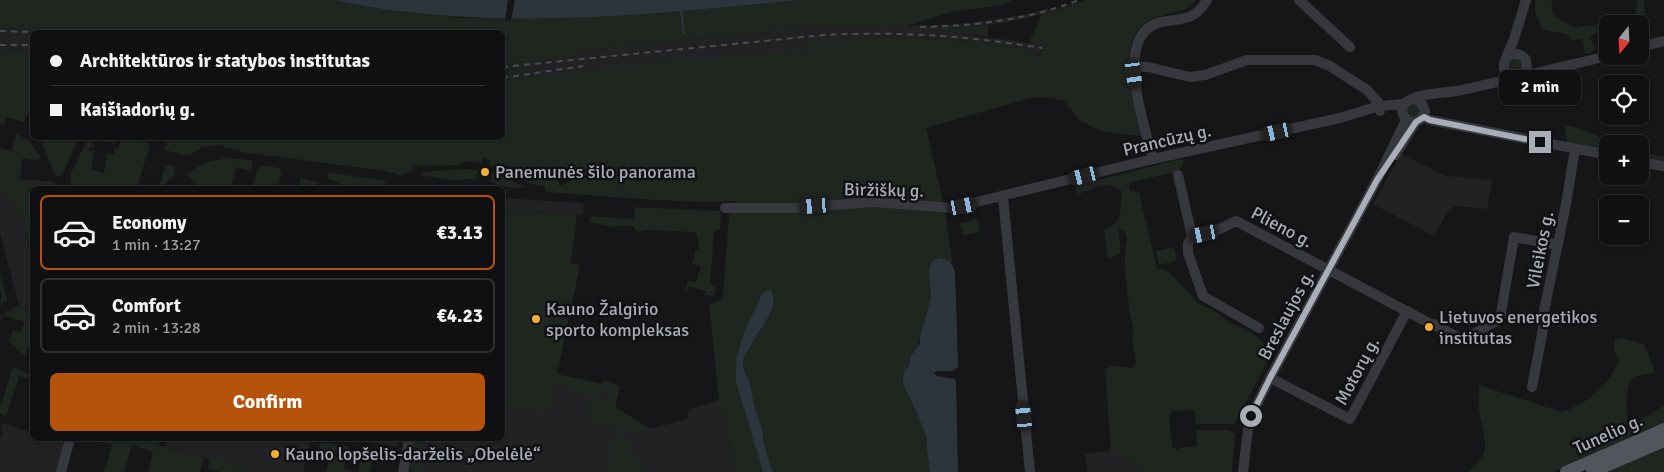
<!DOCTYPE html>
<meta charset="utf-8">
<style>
body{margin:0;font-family:Signika,sans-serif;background:#19191b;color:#f1f3f6;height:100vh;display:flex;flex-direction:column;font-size:19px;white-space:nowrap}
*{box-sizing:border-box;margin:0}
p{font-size:16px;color:#9c9d9f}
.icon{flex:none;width:28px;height:28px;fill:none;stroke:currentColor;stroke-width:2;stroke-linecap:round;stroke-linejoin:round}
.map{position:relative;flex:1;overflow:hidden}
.details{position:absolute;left:30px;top:186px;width:475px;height:255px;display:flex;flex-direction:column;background:#101012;border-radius:8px;box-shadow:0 1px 4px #0004,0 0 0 1px #303032}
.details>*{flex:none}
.banner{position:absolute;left:30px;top:30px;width:475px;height:110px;border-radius:8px;box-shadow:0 1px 4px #0004,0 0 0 1px #303032;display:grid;align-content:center;height:110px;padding:0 20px;background:#101012}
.needle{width:32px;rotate:198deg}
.tools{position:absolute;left:1599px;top:15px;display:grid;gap:10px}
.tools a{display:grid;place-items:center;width:50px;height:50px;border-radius:8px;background:#101012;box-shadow:0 1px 4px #0004,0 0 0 1px #303032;font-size:25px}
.end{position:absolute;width:22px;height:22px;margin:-11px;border:6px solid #a8adb8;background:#111;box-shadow:0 0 0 2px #111}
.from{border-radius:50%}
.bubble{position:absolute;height:35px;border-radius:8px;background:#101012;box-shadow:0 1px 4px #0004,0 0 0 1px #303032;font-size:16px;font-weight:800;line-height:35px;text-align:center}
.car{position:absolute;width:15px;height:30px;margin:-15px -8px;border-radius:6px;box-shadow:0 0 4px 1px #0007;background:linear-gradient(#222 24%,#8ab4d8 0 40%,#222 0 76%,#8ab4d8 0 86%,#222 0)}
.banner b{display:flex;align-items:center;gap:18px;height:48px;font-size:19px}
.banner b+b{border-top:1px solid #303032}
.banner i{width:12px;height:12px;background:#f1f3f6}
ul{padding:9px 0 0;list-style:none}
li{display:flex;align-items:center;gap:15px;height:75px;margin:0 10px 8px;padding:0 10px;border:2px solid #303032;border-radius:8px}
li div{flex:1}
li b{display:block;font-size:19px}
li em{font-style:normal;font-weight:800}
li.active{border-color:#b45309}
li>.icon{width:45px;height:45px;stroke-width:1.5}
.cta{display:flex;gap:10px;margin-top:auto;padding:10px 20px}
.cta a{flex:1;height:58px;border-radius:8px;background:#b45309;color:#fff;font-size:20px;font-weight:800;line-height:58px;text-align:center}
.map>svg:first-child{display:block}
</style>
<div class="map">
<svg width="1664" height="472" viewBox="0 0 1664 472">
<rect width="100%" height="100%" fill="#161618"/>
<!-- built -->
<path fill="#222225" d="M1048,8L1050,12L1015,21L988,25L936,30L1029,43L1045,40L1041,57L1031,50L1005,46L942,39L892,37L808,44L809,51L503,82V75L540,70L539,68L503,70V65L576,56V51L812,27L940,25L970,23L1028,14Z
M0,28L36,30L69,32H32V51L0,50Z
M1401,154L1446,176L1492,180L1487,209L1456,206L1448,211L1434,236L1373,204Z
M0,187L24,220L32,256V316L19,305L0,233Z
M503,198L582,203L584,206L583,215L503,210Z
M557,374L602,384L604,380L620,386L615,407L651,429L689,418L687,410L719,400L736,472H406L412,439H502L503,404L550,413Z
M1,423L32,433V439H53L65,443L57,472H0V441L2,434Z
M168,439H307L311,440L303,472H256L165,447Z
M353,439H400L398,447Z
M1117,450L1135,465L1139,472H1087L1085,454Z"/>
<!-- green -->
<path fill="#1e261f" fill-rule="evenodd" d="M0,0H335L361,6L464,18L551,19L681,11L801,0H1013L1004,5L951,12L906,26L812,27L576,51V56L503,65L502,32H69L0,28Z
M1086,0H1196C1188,12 1176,11 1163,15C1155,18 1145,21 1139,28C1118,53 1135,107 1141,136L1103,132L1080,121L1063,100L1041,97L1030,98L926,128L944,206L810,203L737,206V201C674,204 609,196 546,192L545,186C525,186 519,174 501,168C498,167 493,166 490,166L489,160L483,157L482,163L465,161L461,165L415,166L412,171L401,175L386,171L240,152L239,150L224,148L223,145L202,147L188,156L165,150L168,138H502L503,82L661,62L808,51V43L892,37L942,39L1005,46L1031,50L1041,57L1045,40L1029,43L1042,14ZM571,171L577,178L559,186L558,174Z
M1535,0H1553L1551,8L1555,16L1576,28L1609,22L1607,34L1604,30L1589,36L1595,48L1591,53L1585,54L1582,38L1571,41L1569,35L1542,29L1535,12Z
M1637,0H1645L1644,5L1649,39L1640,42V24H1619L1636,16Z
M988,25V36L932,30Z
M0,50L32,51V111L29,113L23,122L6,117L4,125L0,124Z
M1509 66a7 7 0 1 1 14 0a7 7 0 1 1-14 0Z
M539,68L540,70L503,75V70Z
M1406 111a7 7 0 1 1 14 0a7 7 0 1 1-14 0Z
M1564,124L1596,134L1599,138L1605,140L1603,147L1607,148V152L1568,145Z
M16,134L29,140L41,158L35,160L23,158L19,179L54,182L57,189H32V256L24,220L0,187V148L12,151Z
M39,138H69L77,141L62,176H56Z
M88,138H116L115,143L94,140L93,148L89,147V151H94L91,170L104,173L107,153L114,154V149L118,150L121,138L150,143L137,189H69L71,181L70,175Z
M1640,152L1664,156V161L1640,157Z
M222,157L253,161L251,171L236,167L230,189H201L187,175C198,166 205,160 220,160Z
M1181,159L1184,161L1181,168L1176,172L1135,181L1129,184V190L1139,193L1157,268L1169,272L1198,303L1218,313L1231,324L1249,330L1273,352L1234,424H1196L1194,410L1175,411L1173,410L1169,415L1172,447L1177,450L1179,448L1197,446L1196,430H1229L1235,434L1232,472H1139L1135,465L1117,451H1111L1105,369L1113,366L1132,368L1136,364L1132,337L1133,325L1130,316L1125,269V253L1127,238L1125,232L1119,228C1118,237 1122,244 1120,253L1108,259L1104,229C1125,222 1119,210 1122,192C1111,179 1093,188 1079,194L1075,189L1078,185Z
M170,164L175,168L174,175L160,189H158L165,167Z
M262,165L279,168L282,172L277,189H252L257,170Z
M466,169L478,170L477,179L450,180L421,175L423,172Z
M327,172L385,181V189H337L339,182L328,179Z
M492,172L523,186V188L506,187L491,182Z
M301,178L318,182L316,189H298Z
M870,205L945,212L953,265L950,261L930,279L931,298L927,314L920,336L918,347L913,353L909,362V366L903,376V384L917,413L927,439V452L930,472H773L767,457L764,436L755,408L747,374L743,367V361L749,346L760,332L752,320L743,335L736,359V382L763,472H736L719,400L709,304L718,302L723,298L729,214L732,212Z
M635,207L718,211L721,213L720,229L714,231L710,284L716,287L714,296L705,295L706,291L690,287L688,291L686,290L688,281L696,282L701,266L692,264L696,250L699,248L696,232L648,230L637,232L633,226H618L613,227L589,222L591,216L634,219Z
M503,210L577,215L571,263L580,265L557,374L602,384L604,380L620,386L615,407L644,425L645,431L640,432L590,423L588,419L592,396L571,392L572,386L555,384L550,414L503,404ZM607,388L613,389L610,400L599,398L601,392H606Z
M978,219L980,232L963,235L960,223Z
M1174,247L1177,261L1159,265L1156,251Z
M0,274L7,300L0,306L2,292L0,291Z
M19,305L32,316V348L28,347L25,357L9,341L13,330L21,332L24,322L3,315L0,323V316Z
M1622,338L1644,344L1655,372C1649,374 1641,374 1635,377C1623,383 1627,416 1628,427L1664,406V423L1651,427L1553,472H1467C1495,451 1483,437 1479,409C1478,401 1479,393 1479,385L1561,412C1586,405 1609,386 1619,360L1614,350L1615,340Z
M15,368L30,375L31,379L19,376L6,417L0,413V407L12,369Z
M614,433L622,435L636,454L643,472H607Z
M99,439H160L159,446L204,458L200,472H148L153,452L132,445L124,472H104L112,445L98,441Z
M412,439H425L419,472H406Z
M324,442L349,447L344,469L355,472H326L330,457L317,453L320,444Z
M1664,447V472H1603Z
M364,451H373L374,453L370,472H358Z
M210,459L256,472H220L208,468Z"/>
<!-- water -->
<path fill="#2c353c" d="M335,0H801C673,12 545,27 417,13C390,10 362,7 335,0Z
M940,258L950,261L955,271L958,363V367L953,371H936L934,373L937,376L955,379L956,383L958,472H930L927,452V439L917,413L903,384V380L904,371L909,366L910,357L920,344V336L931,298L929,270L931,263L934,260Z
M770,289C785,307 746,344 743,362C742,369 748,376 750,383C752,392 753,401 755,409C758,418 762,426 763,435C766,450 767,458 773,472H763L736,382V359L743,335L762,294Z"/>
<!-- pier -->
<path fill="#161618" d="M508,0H515L511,21H505Z"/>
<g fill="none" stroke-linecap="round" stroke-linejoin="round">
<!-- stream -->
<path stroke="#2c353c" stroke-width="2" d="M681,9L684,34"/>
<!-- minor -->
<path stroke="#37383d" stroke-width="10" d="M1299,0L1350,47
M1640,47L1664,41
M1507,57C1514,52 1521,53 1526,60L1527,70L1520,77
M1134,66L1148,67L1190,77L1205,75L1247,60H1315L1330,66L1367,90L1378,102L1380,111
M1514,78L1507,74L1504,69V63L1514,39L1526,0
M1414,99L1421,102L1425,111L1420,120L1413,123L1404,117C1401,111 1401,104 1408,101C1420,93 1443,93 1457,91C1507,80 1557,68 1608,56
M1423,117L1430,120L1608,155
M1395,155L1416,122
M1153,159C1145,128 1111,33 1161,22C1183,18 1195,21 1207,0
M1640,162L1664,166
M1178,175L1192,236
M1003,197L1030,472
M725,208H795L874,202L952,208L1153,159L1340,118L1379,106L1404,104
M1433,324L1463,340L1500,319L1514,237L1558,245
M1259,328L1203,296L1188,253V244L1192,236L1216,231L1236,221L1429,323
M1270,378L1350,419L1407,311
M1532,387L1543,329V316L1566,204L1575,149
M61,472L70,439
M403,472L409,439
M1243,472L1248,429L1251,416L1270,378L1377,180L1406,120"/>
<!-- major -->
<path stroke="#53555c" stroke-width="12" d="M1566,472L1664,429
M1592,472L1664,441"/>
<!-- rail -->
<path stroke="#4a4c52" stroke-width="2" stroke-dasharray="6 5" stroke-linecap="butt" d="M920,27C974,26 1028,20 1079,0
M0,31L35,32
M0,45H32
M502,67L824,35C900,31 968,36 1042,48
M502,78L583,66"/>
</g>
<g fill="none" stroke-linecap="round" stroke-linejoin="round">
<!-- route -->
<path stroke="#a8adb8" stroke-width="6" d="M1251,416L1270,378L1377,180L1416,122L1424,117L1430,120L1540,142"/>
</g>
<!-- markers -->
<g fill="#f2b134" stroke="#111113" stroke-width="2">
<circle cx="485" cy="172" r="5"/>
<circle cx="536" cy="319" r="5"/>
<circle cx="1429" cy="327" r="5"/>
<circle cx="275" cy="454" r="5"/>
</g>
<g text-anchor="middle" stroke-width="5" stroke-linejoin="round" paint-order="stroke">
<!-- street labels -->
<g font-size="18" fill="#a8adb8" stroke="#111113">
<text transform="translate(1167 140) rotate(-13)" y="6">Prancūzų g.</text>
<text transform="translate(884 190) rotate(1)" y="6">Biržiškų g.</text>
<text transform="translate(1282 227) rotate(28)" y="6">Plieno g.</text>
<text transform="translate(1540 250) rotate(-79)" y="6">Vileikos g.</text>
<text transform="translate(1286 315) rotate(-62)" y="6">Breslaujos g.</text>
<text transform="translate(1357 371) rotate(-62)" y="6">Motorų g.</text>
<text transform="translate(1608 434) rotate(-24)" y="6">Tunelio g.</text>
</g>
<!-- poi labels -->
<g font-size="18" fill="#a8adb8" stroke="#111113" text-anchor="start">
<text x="495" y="178">Panemunės šilo panorama</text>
<text x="546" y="315">Kauno Žalgirio<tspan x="546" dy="21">sporto kompleksas</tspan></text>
<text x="1439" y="323">Lietuvos energetikos<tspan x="1439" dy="21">institutas</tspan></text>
<text x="285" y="460">Kauno lopšelis-darželis „Obelėlė“</text>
</g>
</g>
</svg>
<div class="tools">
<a><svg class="needle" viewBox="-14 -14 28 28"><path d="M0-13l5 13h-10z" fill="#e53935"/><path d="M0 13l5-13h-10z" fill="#9c9d9f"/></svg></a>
<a><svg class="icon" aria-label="locate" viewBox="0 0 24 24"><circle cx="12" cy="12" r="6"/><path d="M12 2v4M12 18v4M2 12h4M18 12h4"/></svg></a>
<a>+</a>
<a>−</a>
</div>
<i class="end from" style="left:1251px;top:416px"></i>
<i class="end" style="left:1540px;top:142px"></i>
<div class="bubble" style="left:1499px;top:70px;width:82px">2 min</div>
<i class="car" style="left:1134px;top:74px;rotate:172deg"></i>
<i class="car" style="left:1277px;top:132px;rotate:257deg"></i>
<i class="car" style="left:1084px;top:176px;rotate:256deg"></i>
<i class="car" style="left:815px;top:206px;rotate:266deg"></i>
<i class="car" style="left:963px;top:206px;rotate:79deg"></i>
<i class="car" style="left:1204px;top:234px;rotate:258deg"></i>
<i class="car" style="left:1024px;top:416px;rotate:354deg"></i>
<div class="banner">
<b><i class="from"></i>Architektūros ir statybos institutas</b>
<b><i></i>Kaišiadorių g.</b>
</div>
<section class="details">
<ul>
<li class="active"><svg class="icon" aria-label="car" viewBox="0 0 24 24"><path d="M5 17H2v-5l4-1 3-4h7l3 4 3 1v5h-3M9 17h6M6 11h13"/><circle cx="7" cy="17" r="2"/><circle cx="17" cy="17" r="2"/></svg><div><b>Economy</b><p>1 min · 13:27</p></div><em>€3.13</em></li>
<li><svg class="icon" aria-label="car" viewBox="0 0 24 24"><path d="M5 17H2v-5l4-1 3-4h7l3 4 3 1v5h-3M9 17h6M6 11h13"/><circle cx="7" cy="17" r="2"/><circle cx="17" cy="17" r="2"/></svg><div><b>Comfort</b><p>2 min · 13:28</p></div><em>€4.23</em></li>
</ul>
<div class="cta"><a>Confirm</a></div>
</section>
</div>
